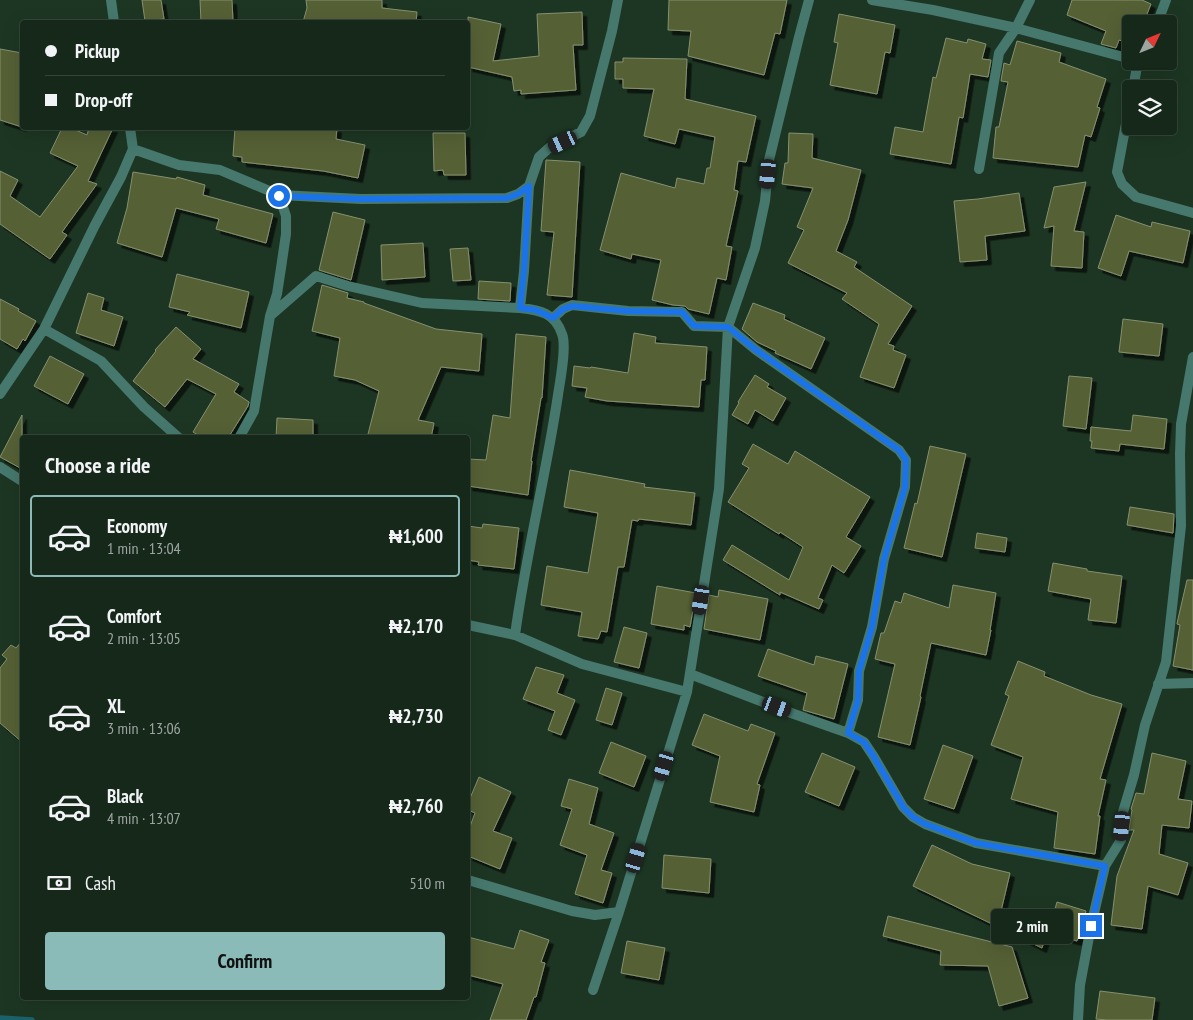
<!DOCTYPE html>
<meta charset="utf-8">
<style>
body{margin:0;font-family:"PT Sans Narrow",sans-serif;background:#1f3023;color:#f1f3f6;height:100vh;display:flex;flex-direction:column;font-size:19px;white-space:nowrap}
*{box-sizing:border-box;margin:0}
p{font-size:16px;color:#9ea6a2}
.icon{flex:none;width:28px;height:28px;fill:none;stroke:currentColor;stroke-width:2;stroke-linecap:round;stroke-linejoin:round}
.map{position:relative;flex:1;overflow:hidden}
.details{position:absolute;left:20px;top:435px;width:450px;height:565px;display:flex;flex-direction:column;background:#16281a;border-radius:5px;box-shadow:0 5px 20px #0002,0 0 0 1px #354439}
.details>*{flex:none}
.hud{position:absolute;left:20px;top:20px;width:450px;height:110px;border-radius:5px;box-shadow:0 5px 20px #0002,0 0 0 1px #354439;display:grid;align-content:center;height:110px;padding:0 25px;background:#16281a}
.needle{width:32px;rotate:47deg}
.controls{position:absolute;left:1122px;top:15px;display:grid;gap:10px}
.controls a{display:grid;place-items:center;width:55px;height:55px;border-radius:5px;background:#16281a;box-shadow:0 5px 20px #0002,0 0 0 1px #354439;font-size:25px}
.end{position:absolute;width:22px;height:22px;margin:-11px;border:6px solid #1a73e8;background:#fff;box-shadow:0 0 0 2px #fff}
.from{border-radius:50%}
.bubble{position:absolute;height:35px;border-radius:5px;background:#16281a;box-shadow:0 5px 20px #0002,0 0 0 1px #354439;font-size:16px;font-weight:800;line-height:35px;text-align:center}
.car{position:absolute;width:15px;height:30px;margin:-15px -8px;border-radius:6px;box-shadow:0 0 4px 1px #0007;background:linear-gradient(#222 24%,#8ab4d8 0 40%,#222 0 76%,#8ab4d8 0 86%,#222 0)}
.hud b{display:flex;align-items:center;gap:18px;height:48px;font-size:19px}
.hud b+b{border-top:1px solid #354439}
.hud i{width:12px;height:12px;background:#f1f3f6}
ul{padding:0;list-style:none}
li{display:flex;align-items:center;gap:15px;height:82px;margin:0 10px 8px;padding:0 15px;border:2px solid transparent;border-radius:5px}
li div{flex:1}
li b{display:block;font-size:19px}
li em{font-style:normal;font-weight:800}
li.selected{border-color:#8bbbb9}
li>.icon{width:45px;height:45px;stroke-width:1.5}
h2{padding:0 25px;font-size:22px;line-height:60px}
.pay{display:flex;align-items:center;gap:12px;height:55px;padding:0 25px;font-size:19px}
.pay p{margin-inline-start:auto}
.primary-button{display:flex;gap:10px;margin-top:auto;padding:10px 25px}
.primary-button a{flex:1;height:58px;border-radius:5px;background:#8bbbb9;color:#111;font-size:20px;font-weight:800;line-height:58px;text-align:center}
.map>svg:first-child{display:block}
</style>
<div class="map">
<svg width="1193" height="1020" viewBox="0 0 1193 1020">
<defs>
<filter id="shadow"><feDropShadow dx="4.5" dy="4.5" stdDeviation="0" flood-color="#0009"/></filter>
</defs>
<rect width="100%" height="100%" fill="#1d3623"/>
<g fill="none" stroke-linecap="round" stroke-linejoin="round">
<!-- stream -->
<path stroke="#1b6169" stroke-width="5.5" d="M0,1018L32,1020"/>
</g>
<!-- building -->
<path fill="#546034" stroke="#869070" filter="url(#shadow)" d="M142,0H161L164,19L145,21Z
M200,0H232L233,22H201Z
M306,0H382V8L417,12L416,22H303L307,8Z
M669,0H787L780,34L775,33L764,75L688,56L691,31L668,30Z
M1072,0H1142L1151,4L1143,24H1131V44L1119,40L1116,48L1101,44L1106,31L1067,15Z
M582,12L583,45H573L576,90L521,94V90L514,91L512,77L468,67V17L501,24L493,61L539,56L537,14Z
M839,14L895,25L890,53L885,52L877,94L830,85L838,43L834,42Z
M946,38L967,43L968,39L986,44L982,59L991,60L988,77L970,74L963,118L959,117L951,164L890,154L895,127L923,132L933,77L936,78Z
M1017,41L1061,53L1059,62L1106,79L1097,107L1100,108L1091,137L1085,135L1078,167L993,158L996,127H999L1008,82L1001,81L1004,63L1010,65Z
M0,49L22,53V127L0,120Z
M623,58L687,59L685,99L756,116L746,162L738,161L734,190L738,191L726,246L732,247L726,280L717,278L709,314L688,309L685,306L673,305L652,300L661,260L632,254L631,259L600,250L621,173L675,188L677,178L704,184L707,168H710L715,137L679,129L675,144L644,136L654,89L623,88V79H615V62H623Z
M62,128H71L87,135L89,128H113L88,181L97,184L62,232L67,235L50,259L0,224V171L18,180L10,196L40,217L78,166L50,153Z
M235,128H337L336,139L365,145L358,178L323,171L242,162V157L233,156Z
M433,133H465L466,175H444L443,170L434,171Z
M789,133L813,134L812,158L861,170L848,220L836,251L857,262L854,267L912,306L888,344L894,346L893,350L906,355L894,388L860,377L879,324L842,299L847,293L788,263L804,230L797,227L813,188L782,184L785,163H788Z
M546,160L580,162L572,297L547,295L554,232L541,231Z
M133,172L176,179L177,177L205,185L203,195L273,214L266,243L216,229L219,219L176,208L162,257L117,243L127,208Z
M1086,182L1074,231L1084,232L1082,268L1051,266L1054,226L1044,228L1054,187Z
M1019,193L1025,231L985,236L987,260L960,262L954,201L978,199Z
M333,212L365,220L351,280L319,270Z
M1116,215L1151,227L1152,222L1190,231L1183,263L1129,251L1121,276L1098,268Z
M423,243L425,277L382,280L381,245Z
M468,248L471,280L453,281L450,249Z
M177,274L249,292L241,328L187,315L190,312L169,307Z
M479,281L511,283L510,301L478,299Z
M322,285L348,293L347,298L364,302V303L436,329L482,334L479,371L441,367L418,420L434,423L431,438H367L379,391L355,380L334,376L340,338L312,331Z
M88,293L104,298L101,310L123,317L114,346L76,333Z
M0,299L19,309L18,311L36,321L25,341L23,339L17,349L0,339Z
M753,303L785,315L784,319L825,338L811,369L775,353L776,351L757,342L742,329Z
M1123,319L1163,324L1159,356L1119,352Z
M176,327L201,349L193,359L239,384L234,392L249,402L248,406L228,438H202L193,432L216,394L187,379L165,407L133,381L156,351L155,350Z
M634,333L656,337L655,343L707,347L705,380H701L699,407L607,401L585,397L587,388L572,386L574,366L590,368L591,367L628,373Z
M516,334L546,337L542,398H541L531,461H532L528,495L468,486V459L486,460L493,415L510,418Z
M50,356L84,374L68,404L34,386Z
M755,375L769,384L767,387L786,398L773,421L755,410L748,424L732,415L739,403L738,402Z
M1069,376L1092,378L1086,429L1063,426Z
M22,415V469L0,457Z
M1133,415L1167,419L1164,449L1120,444L1119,451L1091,448L1092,441H1090L1091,427L1131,431Z
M277,418L313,420V438H276Z
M753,444L788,464L795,451L870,497L846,537L861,546L844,573L832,565L818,598L823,600L819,609L780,592V595L723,560L732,545L789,580L803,547L780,532L779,534L728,502L749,468L742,464Z
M930,446L966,454L942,557L904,548L915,503L917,504Z
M570,470L645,484L644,487L695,493L691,525L639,519L638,521L632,520L624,567H618L607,632L601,631L598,639L578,636L582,612L541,605L547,566L588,573L598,513L564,507Z
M1130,507L1174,514L1173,533L1127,525Z
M483,524L519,528L514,569L478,565L479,562L468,560V526L482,528Z
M977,533L1007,538L1005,552L975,548Z
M1053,563L1087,569V571L1122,576L1116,623L1088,620L1091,599L1048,591Z
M1187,580H1193V670L1173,666L1180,625L1177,624L1178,619Z
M953,585L996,593L990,630H991L986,655L931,643L920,696L921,697L910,745L878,737L895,664L875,659L881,633H884L895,601L901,603L904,593L949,608Z
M657,586L696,593L690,627L684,625V630L651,624Z
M719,590L768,599L760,640L704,629L709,595L718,597Z
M624,627L647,633L639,668L614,662Z
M22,641V742L0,723V668L7,659L2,655L11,645L16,648Z
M768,649L814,665L816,656L848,664L834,719L803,710L807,693L758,676Z
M1018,661L1045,672L1044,676L1091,695L1122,704L1100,779L1106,780L1098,816H1100L1095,854L1054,848L1058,812L1011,799L1023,757L991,745L1009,696L1005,694Z
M536,667L564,675L557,693L575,700L561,735L548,730L555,711L523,699Z
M606,688L622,693L612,725L596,720Z
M704,714L748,731L751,724L775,733L757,784L760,785L754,812L710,802L720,756L692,745Z
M611,742L646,756L634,787L599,773Z
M943,745L973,756L954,809L924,799Z
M822,753L855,767L839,806L805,792Z
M1152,753L1186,761L1178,799L1192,801L1189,828L1162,825L1159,854L1188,863L1178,895L1148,886L1142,929L1111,925L1117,876L1134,830H1129L1132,810L1131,809L1136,793L1144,794Z
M479,777L511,792L493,831L512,838L500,869L468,856V832L475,813L468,810V803Z
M569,779L598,788L589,824L614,833L601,870L612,873L603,903L575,894L587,855L560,845L572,809L561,806Z
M932,845L972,864L1010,873L1001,911L1049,927L1042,948L913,886Z
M664,855L711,859L709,893L662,888Z
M1057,902L1086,911L1077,941L1048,933Z
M888,916L1012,947L1028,998L999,1006L988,966L940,965L941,951L883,936Z
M520,930L549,940L541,962L545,963L536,997H534L526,1020H490L503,984L468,975V937L514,949Z
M627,941L665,948L659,980L621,973Z
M1100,991L1155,998L1152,1020H1107L1096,1019Z"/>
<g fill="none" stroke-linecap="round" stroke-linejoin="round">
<!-- street -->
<path stroke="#46786d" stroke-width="10" d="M111,0L114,22
M872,0L933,10L1016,28L1131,59
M1157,24L1166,0
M1133,89L1138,61
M1131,97L1117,172L1122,184L1136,197L1193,213
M133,149L179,165L220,170L279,195L361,199L507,198L518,194L529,186
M979,169L999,53L1016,28L1030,0
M520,308L524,271L529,186L539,157L549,148L581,132L590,116L612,31L618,0
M270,316L316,276L348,286L422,303L520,308C540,310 555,313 562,334C567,346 560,381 558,395C546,475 526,554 515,635
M553,318L563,309L572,305L628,311L682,312L694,326L728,327L756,350L899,450L906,460L905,487L884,559L872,627L859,671L858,700L848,733
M44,329L101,361L144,407L179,438
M0,394L44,329L95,225L121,177L133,149L130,128
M239,438L254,411L270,316L277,294L281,268L286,234V216L279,195
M0,467L22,481
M468,625L515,635L582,664L687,692
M690,674L794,714L848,733L864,742L874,757L903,807L913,817L925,824L976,843L1105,866
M1158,684L1193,683
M468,880L572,911L595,915L619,912
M593,990L619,912L687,692L719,489L728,327L755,248L765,201L769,160L799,37L809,0
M1078,1020L1080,985L1091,926L1105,866L1121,840L1123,812L1134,775L1145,725L1166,662L1181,526L1180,454L1181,424L1193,357"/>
</g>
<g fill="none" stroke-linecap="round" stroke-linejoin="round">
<!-- route -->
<path stroke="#1a73e8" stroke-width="6" d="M279,196L361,199L507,198L518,194L529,186L524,271L520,308L536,310L553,318L563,309L572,306L628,311L682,312L694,326L728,327L756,350L899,450L906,460L905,487L884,559L872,627L859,671L858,700L848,733L864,742L874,757L904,808L913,817L925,824L976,843L1105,866L1091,926"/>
</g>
</svg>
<div class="controls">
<a><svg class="needle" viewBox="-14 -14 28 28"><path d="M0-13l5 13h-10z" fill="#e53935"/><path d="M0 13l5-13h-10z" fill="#9ea6a2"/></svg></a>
<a><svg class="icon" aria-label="layers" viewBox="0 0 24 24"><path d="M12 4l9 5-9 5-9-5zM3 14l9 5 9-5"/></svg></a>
</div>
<i class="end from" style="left:279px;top:196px"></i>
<i class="end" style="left:1091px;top:926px"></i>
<div class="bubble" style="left:991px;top:909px;width:82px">2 min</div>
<i class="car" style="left:563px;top:142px;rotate:245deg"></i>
<i class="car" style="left:768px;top:174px;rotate:185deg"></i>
<i class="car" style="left:701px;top:600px;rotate:189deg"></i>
<i class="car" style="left:777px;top:707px;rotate:111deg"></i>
<i class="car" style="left:664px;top:766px;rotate:197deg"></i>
<i class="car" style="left:1122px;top:826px;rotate:185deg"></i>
<i class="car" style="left:636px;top:858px;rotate:17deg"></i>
<div class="hud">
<b><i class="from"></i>Pickup</b>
<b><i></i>Drop-off</b>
</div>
<section class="details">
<h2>Choose a ride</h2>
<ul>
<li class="selected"><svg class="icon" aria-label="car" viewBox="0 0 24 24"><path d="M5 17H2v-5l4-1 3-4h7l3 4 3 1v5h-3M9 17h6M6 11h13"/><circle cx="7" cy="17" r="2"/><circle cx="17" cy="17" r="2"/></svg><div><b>Economy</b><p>1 min · 13:04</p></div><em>₦1,600</em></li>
<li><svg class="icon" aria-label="car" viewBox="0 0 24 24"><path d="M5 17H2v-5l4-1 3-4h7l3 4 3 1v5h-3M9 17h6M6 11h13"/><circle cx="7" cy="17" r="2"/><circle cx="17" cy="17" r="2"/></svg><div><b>Comfort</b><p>2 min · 13:05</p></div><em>₦2,170</em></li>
<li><svg class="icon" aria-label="car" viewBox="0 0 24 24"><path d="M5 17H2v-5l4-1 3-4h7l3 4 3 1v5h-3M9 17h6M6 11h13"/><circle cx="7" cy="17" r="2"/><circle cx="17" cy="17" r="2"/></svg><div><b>XL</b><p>3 min · 13:06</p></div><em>₦2,730</em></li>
<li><svg class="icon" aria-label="car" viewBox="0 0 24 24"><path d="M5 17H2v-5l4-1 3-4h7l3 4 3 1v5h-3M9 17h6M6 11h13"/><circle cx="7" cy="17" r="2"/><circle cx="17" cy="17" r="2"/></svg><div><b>Black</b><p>4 min · 13:07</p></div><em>₦2,760</em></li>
</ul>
<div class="pay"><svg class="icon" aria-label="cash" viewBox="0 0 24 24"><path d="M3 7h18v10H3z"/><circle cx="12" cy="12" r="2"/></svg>Cash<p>510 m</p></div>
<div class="primary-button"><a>Confirm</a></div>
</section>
</div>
